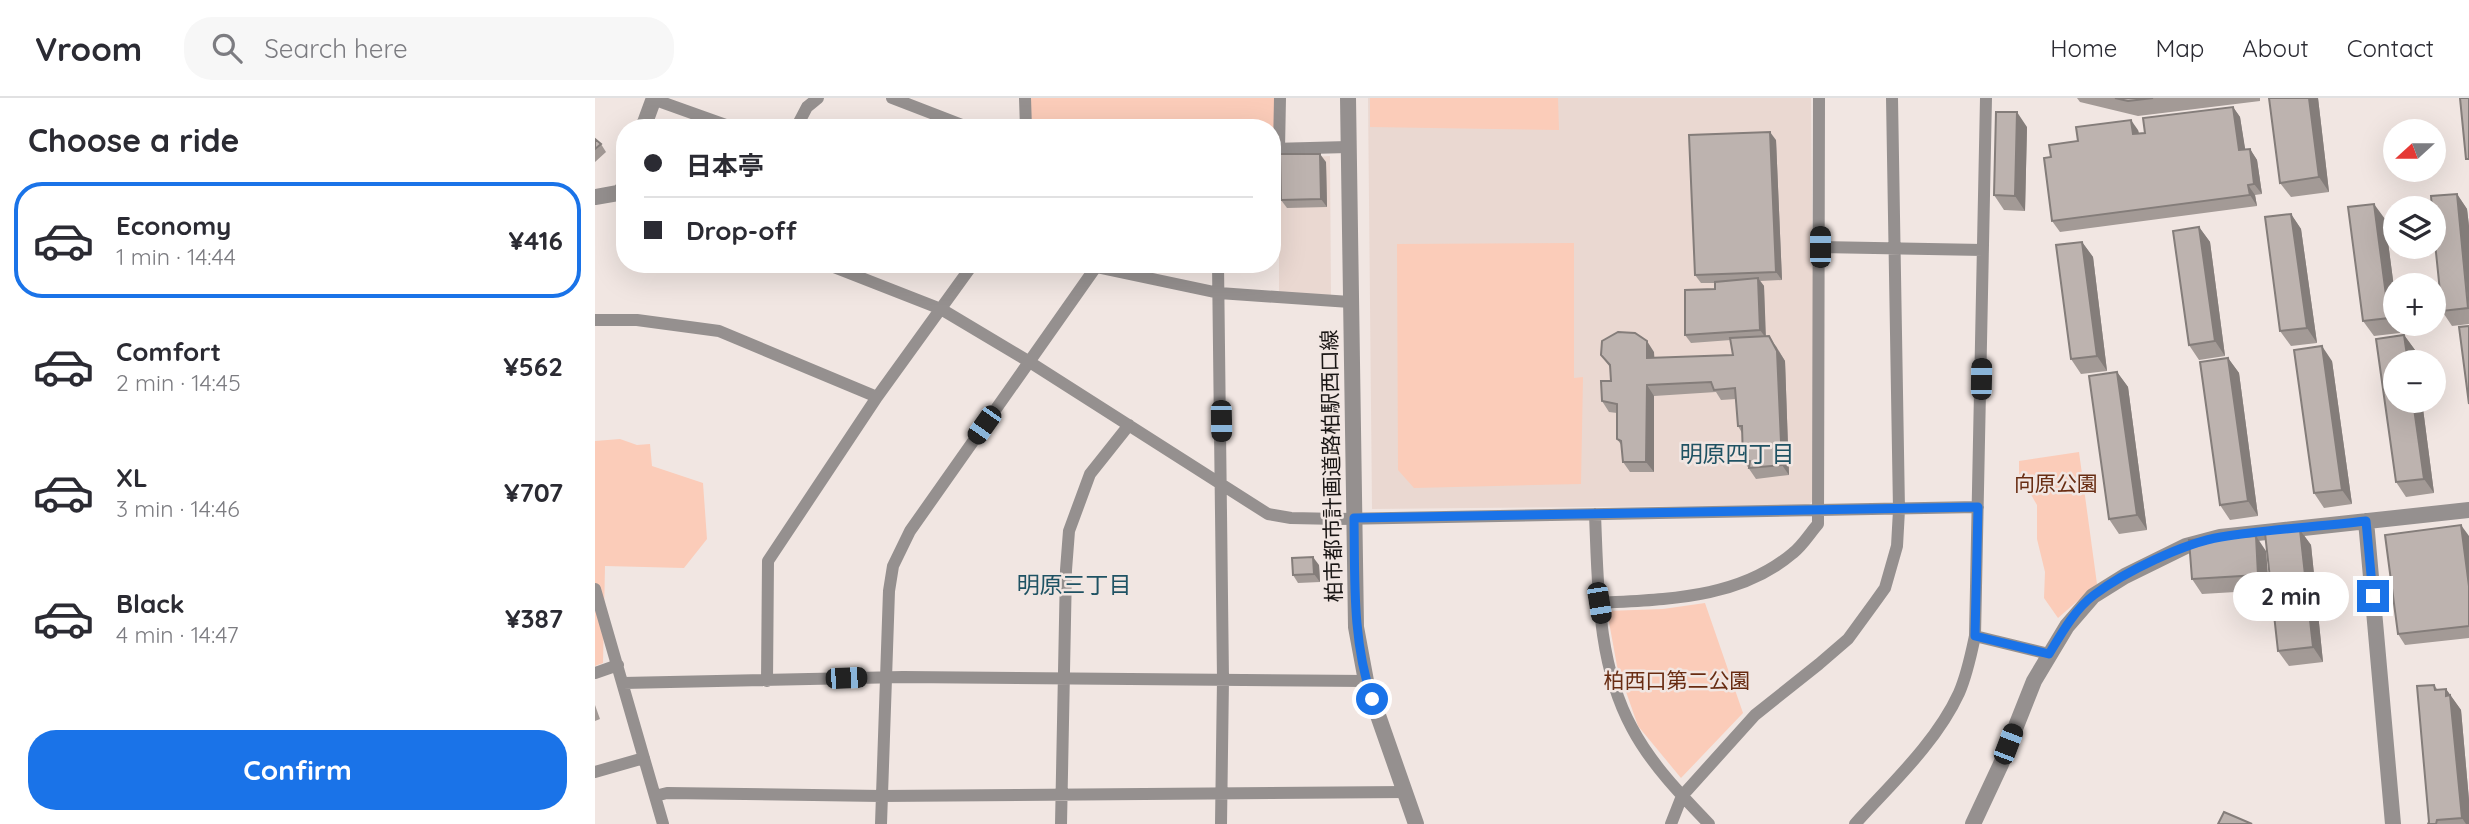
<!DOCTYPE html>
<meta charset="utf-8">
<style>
body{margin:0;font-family:Quicksand,"Noto Sans JP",sans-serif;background:#f7f7f7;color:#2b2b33;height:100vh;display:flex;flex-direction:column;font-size:26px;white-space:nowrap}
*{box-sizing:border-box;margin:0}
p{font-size:23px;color:#7c7c81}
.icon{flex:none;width:38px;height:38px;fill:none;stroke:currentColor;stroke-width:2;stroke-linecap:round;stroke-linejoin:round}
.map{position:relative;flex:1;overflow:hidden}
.panel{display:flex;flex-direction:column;background:#fff;width:595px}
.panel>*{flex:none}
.guide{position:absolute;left:21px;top:21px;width:665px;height:154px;border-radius:28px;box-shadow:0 7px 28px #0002;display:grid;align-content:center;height:154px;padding:0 28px;background:#fff}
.needle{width:46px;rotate:249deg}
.tools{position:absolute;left:1788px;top:21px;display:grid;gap:14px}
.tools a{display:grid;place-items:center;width:63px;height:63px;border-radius:50%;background:#fff;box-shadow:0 7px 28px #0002;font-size:35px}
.end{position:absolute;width:32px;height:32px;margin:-16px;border:9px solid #1a73e8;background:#fff;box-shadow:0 0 0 4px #fff}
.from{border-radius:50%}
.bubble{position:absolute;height:49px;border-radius:24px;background:#fff;box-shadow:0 7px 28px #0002;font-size:23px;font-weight:700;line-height:49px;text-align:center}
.car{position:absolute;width:21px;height:42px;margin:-21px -10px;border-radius:9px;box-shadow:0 0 5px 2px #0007;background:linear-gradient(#222 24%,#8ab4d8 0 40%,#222 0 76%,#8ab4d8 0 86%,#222 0)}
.guide b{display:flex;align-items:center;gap:24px;height:66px;font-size:26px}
.guide b+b{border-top:2px solid #e1e1e2}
.guide i{width:18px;height:18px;background:#2b2b33}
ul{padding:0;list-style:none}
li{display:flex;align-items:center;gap:21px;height:116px;margin:0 14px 10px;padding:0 14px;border:4px solid transparent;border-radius:28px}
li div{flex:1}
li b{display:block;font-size:26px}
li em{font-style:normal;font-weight:700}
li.current{border-color:#1a73e8}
li>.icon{width:63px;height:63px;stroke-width:1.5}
h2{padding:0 28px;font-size:32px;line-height:84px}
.button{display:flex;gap:14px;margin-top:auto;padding:14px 28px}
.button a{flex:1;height:80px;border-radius:28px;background:#1a73e8;color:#fff;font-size:28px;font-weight:700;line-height:80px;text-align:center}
header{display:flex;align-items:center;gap:42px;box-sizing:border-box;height:98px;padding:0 35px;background:#fff;border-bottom:2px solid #e1e1e2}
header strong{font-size:33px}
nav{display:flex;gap:38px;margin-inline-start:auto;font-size:24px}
.search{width:490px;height:63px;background:#f7f7f7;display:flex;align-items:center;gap:18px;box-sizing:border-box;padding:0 24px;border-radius:28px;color:#7c7c81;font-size:26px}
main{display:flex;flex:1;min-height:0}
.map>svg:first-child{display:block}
</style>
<header>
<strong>Vroom</strong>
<div class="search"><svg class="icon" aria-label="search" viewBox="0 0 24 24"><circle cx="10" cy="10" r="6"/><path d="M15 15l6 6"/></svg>Search here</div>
<nav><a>Home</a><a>Map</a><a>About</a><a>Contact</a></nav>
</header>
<main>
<section class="panel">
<h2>Choose a ride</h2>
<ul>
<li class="current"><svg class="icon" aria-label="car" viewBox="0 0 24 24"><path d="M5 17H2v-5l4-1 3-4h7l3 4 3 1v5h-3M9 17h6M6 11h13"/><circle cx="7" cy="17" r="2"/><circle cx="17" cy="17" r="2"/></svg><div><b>Economy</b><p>1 min · 14:44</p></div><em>¥416</em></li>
<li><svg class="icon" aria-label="car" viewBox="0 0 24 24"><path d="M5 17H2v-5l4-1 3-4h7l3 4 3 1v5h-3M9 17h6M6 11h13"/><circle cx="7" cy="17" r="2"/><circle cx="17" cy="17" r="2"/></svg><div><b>Comfort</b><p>2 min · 14:45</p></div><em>¥562</em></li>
<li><svg class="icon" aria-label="car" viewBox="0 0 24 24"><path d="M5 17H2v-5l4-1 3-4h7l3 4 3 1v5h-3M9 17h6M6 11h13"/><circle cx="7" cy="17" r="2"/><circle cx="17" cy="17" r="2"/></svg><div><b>XL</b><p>3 min · 14:46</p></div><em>¥707</em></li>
<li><svg class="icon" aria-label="car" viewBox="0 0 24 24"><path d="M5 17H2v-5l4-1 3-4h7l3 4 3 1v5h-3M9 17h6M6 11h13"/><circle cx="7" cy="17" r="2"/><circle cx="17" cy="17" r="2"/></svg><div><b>Black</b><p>4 min · 14:47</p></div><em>¥387</em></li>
</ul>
<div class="button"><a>Confirm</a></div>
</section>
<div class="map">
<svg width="1874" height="726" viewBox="0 0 1874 726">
<rect width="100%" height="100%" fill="#f1e6e2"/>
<!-- built -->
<path fill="#ead8d1" d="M773,0H1216L1220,400L1214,407L777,411Z
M735,58L736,200L684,195V61Z"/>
<!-- green -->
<path fill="#fbccb9" d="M436,0H680L679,38L677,39V30H436Z
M775,0H963L964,32L775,29Z
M979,145V280L988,279L986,386L819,390L803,372L802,146Z
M25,341L42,347L55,346L57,368L108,385L112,441L89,470L10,468L8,565L0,568V343Z
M1484,354L1502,486L1463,520L1449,500L1450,474L1442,441V407L1424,376V363Z
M1110,505L1148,615L1086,680L1043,628L1022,568L1012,513L1068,511Z"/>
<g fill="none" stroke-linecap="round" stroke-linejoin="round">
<!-- minor -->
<path stroke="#95908f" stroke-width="12" d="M297,0L375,30
M430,0L431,30
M58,1L139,30
M201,30L212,9L223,0
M677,51L753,49
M684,51L685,0
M1225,149L1388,152
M231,166L346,211L433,263L673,416L696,420L744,421L1383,409
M623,166L628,581L626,726
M501,169L624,195L755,204
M0,222H42L124,233L282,299L378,166
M1000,416C1003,487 1002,566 1037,630C1056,666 1086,697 1114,726
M0,491L68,726
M1004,505C1072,501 1144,501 1198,455C1208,447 1215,435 1223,426L1224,0
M1380,538L1454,556
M0,575L23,567
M172,583L173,463L282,299
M28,585L308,579L771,583
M0,674L49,660
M60,698L72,695L286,698L810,694
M286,726L294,493L298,468L315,433L503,166
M466,726L471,472L474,433L495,376L534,327
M1076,726L1087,698L1160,617L1224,566L1253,541L1280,504L1290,490L1302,448L1304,412L1297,0
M1260,726C1296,686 1341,645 1364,595C1372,577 1376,557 1380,538L1391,0"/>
<!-- tertiary -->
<path stroke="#95908f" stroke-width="16" d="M753,0L761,529L771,583L821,726
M48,30L59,0
M0,99L23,95L30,89
M1771,423L1798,726
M1378,726L1406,666L1439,583L1472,528L1498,498L1530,478L1591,448L1625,439L1874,412"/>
</g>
<!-- wall -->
<path fill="#a39a96" d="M1482,0H1665V3L1543,18L1485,4Z
M1674,0H1723L1734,94L1696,99L1685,85Z
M1638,9L1645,19L1650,52L1655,51L1662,62L1667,96L1660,97L1662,108L1465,134L1457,123L1456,59L1483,43L1543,32L1544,35H1550Z
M1432,29L1430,113L1409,112L1399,97Z
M0,41L6,46L11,54L0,64Z
M1181,42L1187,182L1165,183L1169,188L1170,238L1181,248L1190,263L1194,377L1161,381L1148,362L1147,335L1143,328L1141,301L1126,302L1121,294L1059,298V374H1035L1028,364L1027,348L1022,341V315L1014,314L1007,303L1016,283L1015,269L1006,257L1059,254V260L1138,257L1136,242L1096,245L1090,237L1120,191V185H1106L1100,177Z
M731,64L732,109L692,110L686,102Z
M1862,96L1872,111L1874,128V226L1857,228L1847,213Z
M1696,116L1706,131L1722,245L1696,248L1685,233Z
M1790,121L1801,205V226L1805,235L1779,238L1768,223Z
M1604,129L1615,144L1630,258L1604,262L1594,247Z
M1487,144L1498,159L1512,273L1486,276L1476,261Z
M1809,237L1820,252L1821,264H1801V303H1827L1839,395L1811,399L1801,384L1781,241Z
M1633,260L1644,275L1663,418L1635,422L1625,407Z
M1737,263L1757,406L1729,410L1719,395Z
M1522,274L1533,289L1552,432L1524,436L1514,421Z
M1705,432L1716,447L1728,564L1694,568L1683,553Z
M1874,438V540L1810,547L1803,536Z
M1671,453L1674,492L1607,496L1597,481Z
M724,467L725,484L703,485L698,477Z
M1839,587L1842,591H1851L1866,612L1874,702V726H1833L1834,724Z
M0,607L5,621L0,623Z"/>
<!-- shaded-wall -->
<path fill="#847d7a" d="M1714,0H1723L1734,94L1724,79Z
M1638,9L1645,19L1652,62L1644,52Z
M1422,14L1432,29L1430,113L1420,98Z
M1536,22L1543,32L1546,47L1538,36Z
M1175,34L1181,42L1187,182L1181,174Z
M1655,51L1662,62L1667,96L1659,86Z
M725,56L731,64L732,109L726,101Z
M1653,87L1660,97L1662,108L1655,97Z
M1862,96L1872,111L1874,128V211Z
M1779,106L1790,121L1801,205V226H1803L1805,235L1794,220Z
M1696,116L1706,131L1722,245L1712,230Z
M1604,129L1615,144L1630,258L1620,243Z
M1487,144L1498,159L1512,273L1502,258Z
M1163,180L1169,188L1171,240L1165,232Z
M1809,237L1820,252L1821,264H1813Z
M1174,238L1190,263L1194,377L1187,367Z
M1052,243L1059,254L1060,270L1052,260Z
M1727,248L1737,263L1757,406L1747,392Z
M1633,260L1644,275L1663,418L1653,403Z
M1522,274L1533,289L1552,432L1542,417Z
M1052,287L1059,298V374L1051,364Z
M1818,303H1827L1839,395L1829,381Z
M1866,427L1874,438V488Z
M1705,432L1716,447L1728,564L1718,549Z
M1661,438L1671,453L1674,492L1663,477Z
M718,459L724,467L725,484L719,476Z
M1851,591L1866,612L1874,702V726H1871L1867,720Z"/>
<!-- building -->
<path fill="#bdb3af" stroke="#847d7a" stroke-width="2" d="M1520,0H1558L1533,3Z
M1674,0H1714L1724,79L1685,85Z
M1865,0H1874V61H1871Z
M1638,9L1644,52L1655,51L1659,86L1653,87L1655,97L1457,123L1449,60L1456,59L1454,47L1483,43L1481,29L1536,22L1538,36L1550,35L1548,20Z
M1401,14H1422L1420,98L1399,97Z
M1175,34L1181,174L1100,177L1094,37Z
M0,41L6,46L0,51Z
M685,56H725L726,101L686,102Z
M1862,96L1873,210L1847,213L1839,135V110H1837L1836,98Z
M1779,106L1794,220L1768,223L1753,109Z
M1696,116L1712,230L1685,233L1670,119Z
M1604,129L1620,243L1594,247L1578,133Z
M1487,144L1502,258L1476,261L1461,147Z
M1163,180L1165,232L1090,237V192L1120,191V184Z
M1874,228V306L1864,229Z
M1023,234L1040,235L1052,243V260L1138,257L1135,240L1174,238L1182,253L1187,367L1154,370L1155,363L1148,362L1147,328H1143L1140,290L1119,292L1116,284L1052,287L1051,364H1028L1026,343L1022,341V306L1007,303L1006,283H1016L1015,267L1006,257L1007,243Z
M1809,237L1813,264H1801V303H1818L1829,381L1801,384L1781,241Z
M1727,248L1747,392L1719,395L1699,252Z
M1633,260L1653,403L1625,407L1605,264Z
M1522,274L1542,417L1514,421L1494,278Z
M1866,427L1874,488V528L1803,536L1790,437Z
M1705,432L1718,549L1683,553L1670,435Z
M1661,438L1663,477L1597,481L1594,442Z
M718,459L719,476L698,477L697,460Z
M1839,587L1840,592L1851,591V598L1855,597L1867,720L1842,722L1841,726H1833L1834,724L1822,588Z
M1629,714L1657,726H1623Z"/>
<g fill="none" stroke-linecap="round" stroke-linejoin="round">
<!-- route -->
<path stroke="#1a73e8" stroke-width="9" d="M777,601C757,542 760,481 759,420L1383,409L1380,538L1454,556C1466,536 1480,511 1499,497C1529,474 1589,445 1626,439C1674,431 1723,429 1771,423L1778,498"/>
</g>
<g text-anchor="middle" stroke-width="5" stroke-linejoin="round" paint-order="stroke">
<!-- street labels -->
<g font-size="21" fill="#191514" stroke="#f1e6e2">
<text transform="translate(737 368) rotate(-91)" y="7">柏市都市計画道路柏駅西口線</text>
</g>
<!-- park labels -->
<g font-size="21" fill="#682c12" stroke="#f1e6e2">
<text x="1461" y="393">向原公園</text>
<text x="1082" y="590">柏西口第二公園</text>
</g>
<!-- neighbourhood labels -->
<g font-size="23" fill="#1f5263" stroke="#f1e6e2">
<text x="1142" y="364">明原四丁目</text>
<text x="479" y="495">明原三丁目</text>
</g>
</g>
</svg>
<div class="tools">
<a><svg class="needle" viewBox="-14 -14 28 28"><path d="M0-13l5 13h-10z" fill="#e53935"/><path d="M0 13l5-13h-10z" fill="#7c7c81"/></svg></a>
<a><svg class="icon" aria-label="layers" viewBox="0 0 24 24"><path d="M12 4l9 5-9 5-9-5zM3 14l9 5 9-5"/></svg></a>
<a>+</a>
<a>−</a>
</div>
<i class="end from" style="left:777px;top:601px"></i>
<i class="end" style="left:1778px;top:498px"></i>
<div class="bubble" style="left:1638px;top:474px;width:116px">2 min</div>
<i class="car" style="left:1225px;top:149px;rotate:0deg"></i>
<i class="car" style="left:1386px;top:281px;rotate:1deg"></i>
<i class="car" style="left:626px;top:323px;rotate:179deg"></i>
<i class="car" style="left:389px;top:327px;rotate:215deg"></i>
<i class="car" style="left:1004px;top:505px;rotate:171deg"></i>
<i class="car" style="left:251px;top:580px;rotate:88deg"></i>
<i class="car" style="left:1413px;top:646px;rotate:21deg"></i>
<div class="guide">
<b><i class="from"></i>日本亭</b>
<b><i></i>Drop-off</b>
</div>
</div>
</main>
